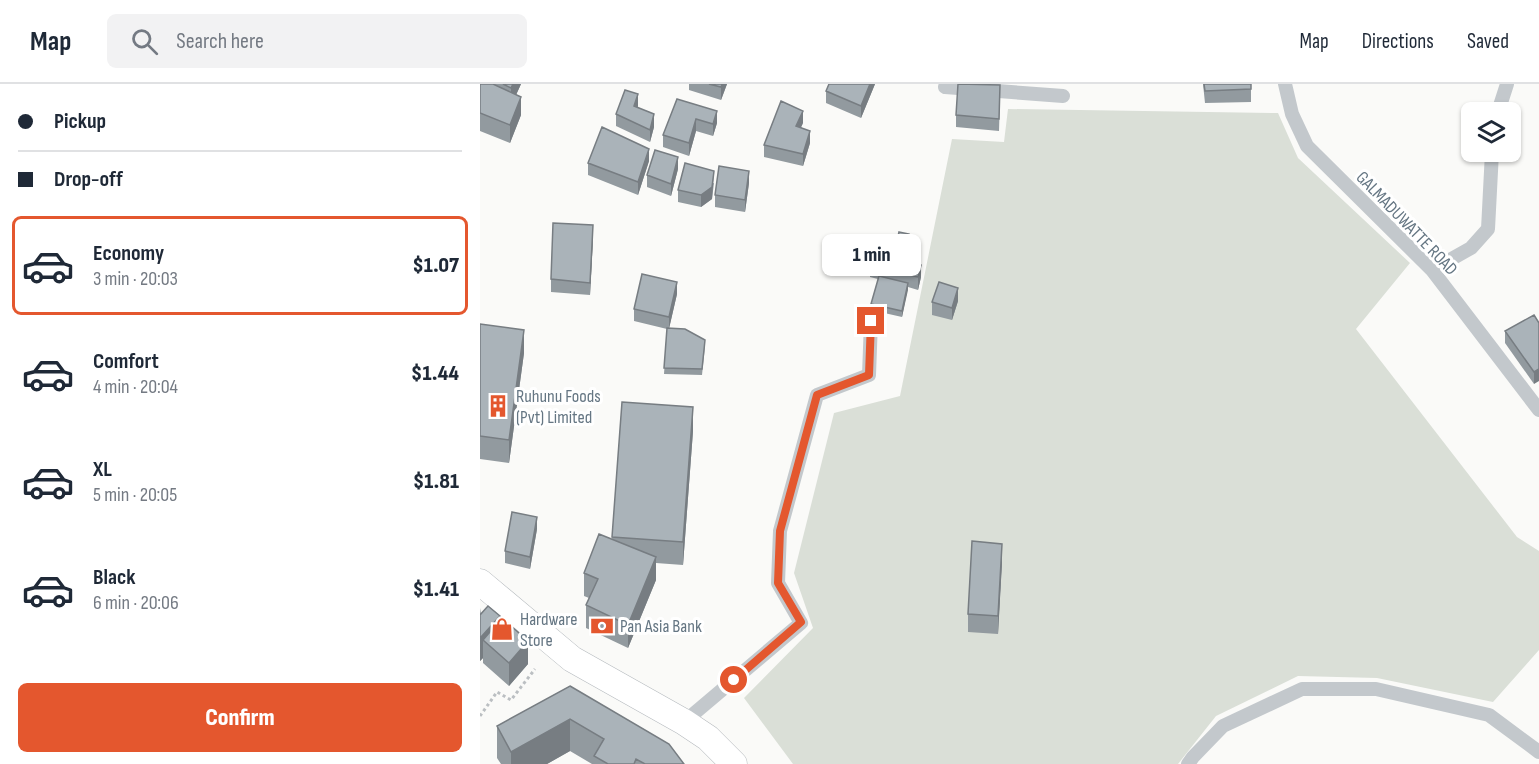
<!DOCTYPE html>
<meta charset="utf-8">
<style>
body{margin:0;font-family:"Sofia Sans Condensed",sans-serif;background:#f2f2f3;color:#1f2937;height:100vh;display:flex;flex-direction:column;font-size:22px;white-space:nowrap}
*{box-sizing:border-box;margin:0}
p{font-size:20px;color:#747a83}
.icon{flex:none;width:33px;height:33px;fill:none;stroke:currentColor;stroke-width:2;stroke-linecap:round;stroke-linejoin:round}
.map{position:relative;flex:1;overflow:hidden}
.side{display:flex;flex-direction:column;background:#fff;width:480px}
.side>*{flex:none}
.hud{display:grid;align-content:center;height:132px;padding:0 18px;background:#fff}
.tools{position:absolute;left:981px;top:18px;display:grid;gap:12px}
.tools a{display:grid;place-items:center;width:60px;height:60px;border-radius:9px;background:#fff;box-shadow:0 2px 4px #0004;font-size:30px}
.end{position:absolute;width:27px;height:27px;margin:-14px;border:8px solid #e4572e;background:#fff;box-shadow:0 0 0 3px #fff}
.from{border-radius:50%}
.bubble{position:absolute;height:42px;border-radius:9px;background:#fff;box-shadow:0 2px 4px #0004;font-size:20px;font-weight:800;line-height:42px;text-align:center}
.hud b{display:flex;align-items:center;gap:21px;height:57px;font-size:22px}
.hud b+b{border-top:2px solid #e0e1e3}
.hud i{width:15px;height:15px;background:#1f2937}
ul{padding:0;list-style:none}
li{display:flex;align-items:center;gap:18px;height:99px;margin:0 12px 9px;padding:0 6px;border:3px solid transparent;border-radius:9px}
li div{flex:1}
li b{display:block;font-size:22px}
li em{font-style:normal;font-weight:800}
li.active{border-color:#e4572e}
li>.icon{width:54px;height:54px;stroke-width:1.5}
.primary-button{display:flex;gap:12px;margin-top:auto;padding:12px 18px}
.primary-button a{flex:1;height:69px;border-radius:9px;background:#e4572e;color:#fff;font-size:24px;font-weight:800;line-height:69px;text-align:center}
header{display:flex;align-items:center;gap:36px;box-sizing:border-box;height:84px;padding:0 30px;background:#fff;border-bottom:2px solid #e0e1e3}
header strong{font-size:28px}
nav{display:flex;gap:33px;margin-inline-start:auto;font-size:21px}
.search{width:420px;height:54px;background:#f2f2f3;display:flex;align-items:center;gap:15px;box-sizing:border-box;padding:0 21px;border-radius:9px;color:#747a83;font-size:22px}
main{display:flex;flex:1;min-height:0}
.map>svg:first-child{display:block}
</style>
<header>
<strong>Map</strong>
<div class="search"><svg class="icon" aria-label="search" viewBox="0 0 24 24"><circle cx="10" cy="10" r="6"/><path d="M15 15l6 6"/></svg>Search here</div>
<nav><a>Map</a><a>Directions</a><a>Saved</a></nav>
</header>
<main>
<section class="side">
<div class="hud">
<b><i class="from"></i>Pickup</b>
<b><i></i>Drop-off</b>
</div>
<ul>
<li class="active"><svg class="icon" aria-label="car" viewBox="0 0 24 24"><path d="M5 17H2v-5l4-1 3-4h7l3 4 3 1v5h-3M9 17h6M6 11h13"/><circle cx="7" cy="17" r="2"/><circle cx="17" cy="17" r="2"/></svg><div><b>Economy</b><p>3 min · 20:03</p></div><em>$1.07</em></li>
<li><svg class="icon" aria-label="car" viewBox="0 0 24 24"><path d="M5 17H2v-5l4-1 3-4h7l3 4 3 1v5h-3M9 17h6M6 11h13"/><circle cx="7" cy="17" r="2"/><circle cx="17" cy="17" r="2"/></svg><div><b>Comfort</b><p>4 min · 20:04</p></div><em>$1.44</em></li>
<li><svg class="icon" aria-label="car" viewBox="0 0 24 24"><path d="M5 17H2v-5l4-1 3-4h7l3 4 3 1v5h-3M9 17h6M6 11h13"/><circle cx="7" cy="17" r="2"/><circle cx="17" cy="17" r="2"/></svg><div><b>XL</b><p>5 min · 20:05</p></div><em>$1.81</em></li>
<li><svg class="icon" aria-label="car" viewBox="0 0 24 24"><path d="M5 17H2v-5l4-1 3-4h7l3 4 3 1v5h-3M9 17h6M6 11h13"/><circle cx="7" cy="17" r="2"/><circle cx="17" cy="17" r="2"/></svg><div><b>Black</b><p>6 min · 20:06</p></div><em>$1.41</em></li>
</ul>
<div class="primary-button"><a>Confirm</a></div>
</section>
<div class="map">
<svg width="1059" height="680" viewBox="0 0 1059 680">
<rect width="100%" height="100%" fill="#fafaf8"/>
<!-- green -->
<path fill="#dadfd7" d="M528,25L798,29L818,74L930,179L876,245L1037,453L1059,467V566L1013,618L897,594L818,592L736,632L698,680H313L264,614L333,544L314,489L354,329L420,312L472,55L524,58Z"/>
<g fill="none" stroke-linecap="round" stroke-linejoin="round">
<!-- highway casing -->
<g stroke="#b4b9bd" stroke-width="27">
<path id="highway" d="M0,498L92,575L204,638L228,654L254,680"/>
</g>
<!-- path -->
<path stroke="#bbbfc2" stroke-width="3" stroke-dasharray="3 3" stroke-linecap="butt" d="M0,632L17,608L31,616L55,585"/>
<!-- street -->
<path stroke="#c3c8cc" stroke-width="14" d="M466,0L465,3L583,12
M805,0L812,30L827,62L952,186L1059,326
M1018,28L1027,0
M952,186L991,164L1008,145L1012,68
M204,638L321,539L298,499L300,447L337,311L389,291L391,237
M708,680L713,673L743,642L822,605H896L1009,631L1059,668"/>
<!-- highway -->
<use href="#highway" stroke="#fff" stroke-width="26"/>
</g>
<!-- wall -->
<path fill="#929a9f" d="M0,0H41L36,11L41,31L30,59L0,47Z
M209,0H247L241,16L209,6Z
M349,0H395L381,34L346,19V7Z
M723,0H771V18L725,19Z
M520,13L519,47L476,43V31Z
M197,15L237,39L233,52L216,47L209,72L183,63V51Z
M158,22L157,24L174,43L170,58L136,42V30Z
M323,39L321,43L330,59L323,82L284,73V61Z
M169,77L158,111L108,91V79Z
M198,85L191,112L167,103V91Z
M234,99L232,115L221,123L198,118V106Z
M269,99L265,128L235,123V111Z
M113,154L110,211L71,208V195Z
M429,162L425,177L441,193L438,206L428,203L422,233L391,226V220L398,195L390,193V181Z
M390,170L385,190L363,185V173Z
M197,210L189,244L225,262L222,291L184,290L187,245L154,237V225Z
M478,217L472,236L452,231V218Z
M1059,239L1054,300L1025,259V247Z
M0,240L44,269L29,379L0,375Z
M142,318L213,347L203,481L176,479V496L148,564L106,544V521L109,514L104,512V489L132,456Z
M57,445L50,485L25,479V467Z
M522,478L518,550L488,548V530Z
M0,524L1,530L20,536L48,580L29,602L3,579V574L0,577Z
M90,602L204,680H112L90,667L67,680H21L17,674V642Z"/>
<!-- shaded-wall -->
<path fill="#777d82" d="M33,0H41L31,22V4Z
M242,0H247L241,16V3Z
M390,0H395L381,34V22Z
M158,10V22L154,35V22Z
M41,13V31L30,59V41Z
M237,27V39L233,52V40Z
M323,27V39L316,54V42Z
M174,30V43L170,58V46Z
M216,35V47L209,72V59Z
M330,47V59L323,82V70Z
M169,65V77L158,111V98Z
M198,73V85L191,112V100Z
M234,87L232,115L221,123V111Z
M269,87V99L265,128V116Z
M113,141V154L110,211V199Z
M429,150V162L422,188V176Z
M390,158V170L385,190V178Z
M441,181V193L438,206V193Z
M197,198V210L189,245V233Z
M428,199V206L422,233V227Z
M478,204V217L472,236V224Z
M44,246V269L29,379V356Z
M1059,285V297L1054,300V288Z
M213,323V347L203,481V458Z
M57,433V445L50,485V473Z
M522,460V478L518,550V532Z
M176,473V496L148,564V541Z
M20,532V556H3V574L0,577V554Z
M48,557V580L29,602V579Z
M90,635V667L67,680H31V668Z"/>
<!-- building -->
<path fill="#aab3b9" stroke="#777d82" stroke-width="1.5" d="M0,0H13L41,13L30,41L0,29Z
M23,0H33L31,4Z
M229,0H242L241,3Z
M349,0H390L381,22L346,7Z
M478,0L520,1L519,35L476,31Z
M724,0H771V5L725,7Z
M145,6L158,10L154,22L174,30L170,46L136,30Z
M197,15L237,27L233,40L216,35L209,59L183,51Z
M301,17L323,27L316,42L330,47L323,70L284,61Z
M122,43L169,65L158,98L108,79Z
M175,66L198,73L191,100L167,91Z
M205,79L234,87L232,103L221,111L198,106Z
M239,82L269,87L265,116L235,111Z
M73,139L113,141L110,199L71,195Z
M419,148L429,150L422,176L441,181L438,193L390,181L398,151L417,157Z
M370,152L390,158L385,178L363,173Z
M162,190L197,198L189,233L154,225Z
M399,192L428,199L422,227L391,220Z
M459,198L478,204L472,224L452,218Z
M1054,231L1059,239V285L1054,288L1025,247Z
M0,240L44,246L29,356L0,352Z
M187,244L205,245L225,256L222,285L184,284Z
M142,318L213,323L203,458L132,453Z
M32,428L57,433L50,473L25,467Z
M119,450L176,473L148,541L106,521L118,495L104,489Z
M492,457L522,460L518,532L488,530Z
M8,522L20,532L0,554V531Z
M22,534L48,557L29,579L3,556Z
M90,602L189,660L204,680H165L156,675L154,680H128L114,672L124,655L90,635L31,668L17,642Z"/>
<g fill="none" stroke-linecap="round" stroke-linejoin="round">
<!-- route -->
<path stroke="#e4572e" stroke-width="8" d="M254,596L321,538L298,499L300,447L337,311L389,291L391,237"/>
</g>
<!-- icons -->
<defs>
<g id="building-bare" transform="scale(1.8)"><path d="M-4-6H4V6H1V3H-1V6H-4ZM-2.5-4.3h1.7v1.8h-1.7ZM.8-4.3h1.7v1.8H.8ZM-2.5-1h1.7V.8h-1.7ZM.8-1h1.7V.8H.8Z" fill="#e4572e" stroke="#fff" stroke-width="2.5" paint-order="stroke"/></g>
<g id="bank-bare" transform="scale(1.8)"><path d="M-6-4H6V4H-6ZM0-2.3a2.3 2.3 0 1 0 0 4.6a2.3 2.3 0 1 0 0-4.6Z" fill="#e4572e" stroke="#fff" stroke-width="2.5" paint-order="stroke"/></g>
<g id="shop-bare" transform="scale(1.8)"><path d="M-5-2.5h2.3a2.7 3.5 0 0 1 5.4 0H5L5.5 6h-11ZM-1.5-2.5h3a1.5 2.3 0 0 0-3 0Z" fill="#e4572e" stroke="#fff" stroke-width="2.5" paint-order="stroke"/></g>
</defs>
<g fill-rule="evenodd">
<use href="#building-bare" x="18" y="322"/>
<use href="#bank-bare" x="122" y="542"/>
<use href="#shop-bare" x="22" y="545"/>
</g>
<g text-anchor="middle" stroke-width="6" stroke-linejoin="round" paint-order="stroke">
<!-- street labels -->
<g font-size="18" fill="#657683" stroke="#fff">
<text transform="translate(927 139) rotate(46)" y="6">GALMADUWATTE ROAD</text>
</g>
<!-- poi labels -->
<g font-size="18" fill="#657683" stroke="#fff" text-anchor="start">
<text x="36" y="318">Ruhunu Foods<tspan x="36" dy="21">(Pvt) Limited</tspan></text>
<text x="40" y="541">Hardware<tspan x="40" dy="21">Store</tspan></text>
<text x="140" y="548">Pan Asia Bank</text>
</g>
</g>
</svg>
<div class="tools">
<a><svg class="icon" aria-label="layers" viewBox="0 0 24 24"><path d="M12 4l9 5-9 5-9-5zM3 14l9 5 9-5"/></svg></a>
</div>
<i class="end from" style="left:254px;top:596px"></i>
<i class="end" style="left:391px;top:237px"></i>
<div class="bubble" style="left:342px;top:150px;width:99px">1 min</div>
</div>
</main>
